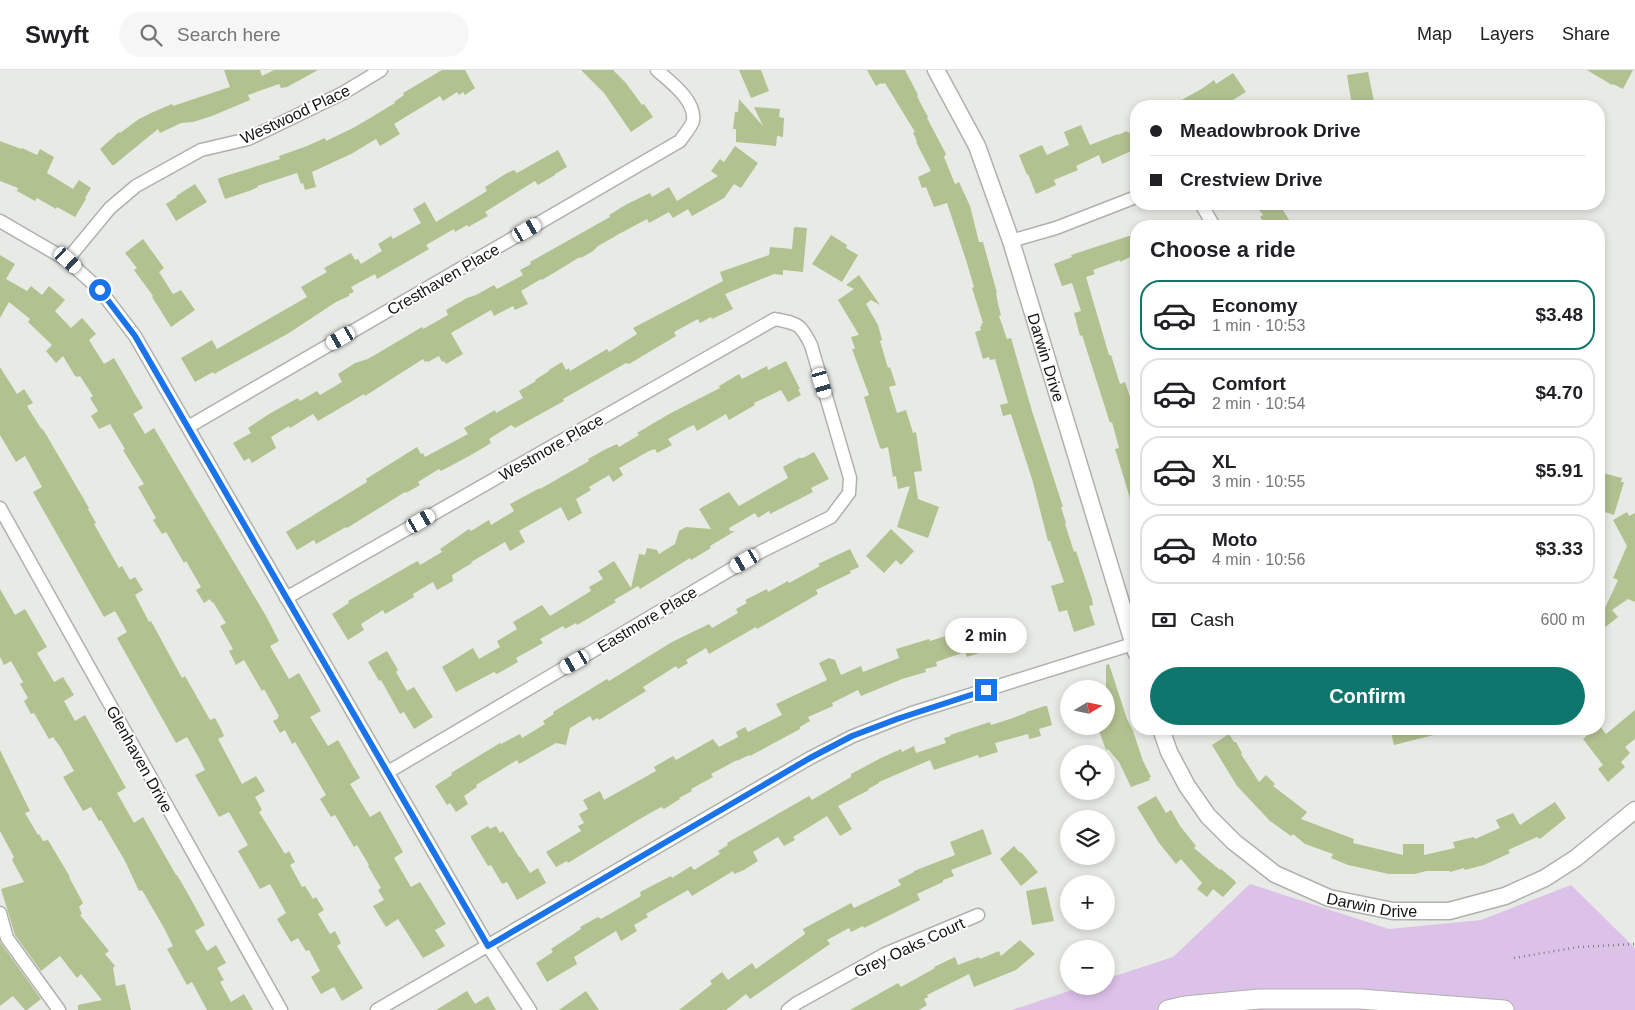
<!DOCTYPE html>
<meta charset="utf-8">
<style>
body{margin:0;font-family:Helvetica,sans-serif;background:#f6f6f6;color:#202124;height:100vh;display:flex;flex-direction:column;font-size:19px;white-space:nowrap}
*{box-sizing:border-box;margin:0}
p{font-size:16px;color:#757577}
.icon{flex:none;width:28px;height:28px;fill:none;stroke:currentColor;stroke-width:2;stroke-linecap:round;stroke-linejoin:round}
.map{position:relative;flex:1;overflow:hidden}
.sheet{position:absolute;left:1130px;top:150px;width:475px;height:515px;display:flex;flex-direction:column;background:#fff;border-radius:20px;box-shadow:0 2px 8px #0003}
.sheet>*{flex:none}
.guide{position:absolute;left:1130px;top:30px;width:475px;height:110px;border-radius:20px;box-shadow:0 2px 8px #0003;display:grid;align-content:center;height:110px;padding:0 20px;background:#fff}
.needle{width:32px;rotate:80deg}
.fabs{position:absolute;left:1060px;top:610px;display:grid;gap:10px}
.fabs a{display:grid;place-items:center;width:55px;height:55px;border-radius:50%;background:#fff;box-shadow:0 2px 8px #0003;font-size:25px}
.end{position:absolute;width:22px;height:22px;margin:-11px;border:6px solid #1a73e8;background:#fff;box-shadow:0 0 0 2px #fff}
.from{border-radius:50%}
.bubble{position:absolute;height:35px;border-radius:18px;background:#fff;box-shadow:0 2px 8px #0003;font-size:16px;font-weight:700;line-height:35px;text-align:center}
.car{position:absolute;width:15px;height:30px;margin:-15px -8px;border-radius:6px;box-shadow:0 0 4px 1px #0007;background:linear-gradient(#fff 24%,#345 0 40%,#fff 0 76%,#345 0 86%,#fff 0)}
.guide b{display:flex;align-items:center;gap:18px;height:48px;font-size:19px}
.guide b+b{border-top:1px solid #e0e0e0}
.guide i{width:12px;height:12px;background:#202124}
ul{padding:0;list-style:none}
li{display:flex;align-items:center;gap:15px;height:70px;margin:0 10px 8px;padding:0 10px;border:2px solid #e0e0e0;border-radius:20px}
li div{flex:1}
li b{display:block;font-size:19px}
li em{font-style:normal;font-weight:700}
li.on{border-color:#0f766e}
li>.icon{width:45px;height:45px;stroke-width:1.5}
h2{padding:0 20px;font-size:22px;line-height:60px}
.pay{display:flex;align-items:center;gap:12px;height:55px;padding:0 20px;font-size:19px}
.pay p{margin-inline-start:auto}
.action{display:flex;gap:10px;margin-top:auto;padding:10px 20px}
.action a{flex:1;height:58px;border-radius:30px;background:#0f766e;color:#fff;font-size:20px;font-weight:700;line-height:58px;text-align:center}
header{display:flex;align-items:center;gap:30px;box-sizing:border-box;height:70px;padding:0 25px;background:#fff;border-bottom:1px solid #e0e0e0}
header strong{font-size:24px}
nav{display:flex;gap:28px;margin-inline-start:auto;font-size:18px}
.search{width:350px;height:45px;background:#f6f6f6;display:flex;align-items:center;gap:12px;box-sizing:border-box;padding:0 18px;border-radius:28px;color:#757577;font-size:19px}
.map>svg:first-child{display:block}
</style>
<header>
<strong>Swyft</strong>
<div class="search"><svg class="icon" aria-label="search" viewBox="0 0 24 24"><circle cx="10" cy="10" r="6"/><path d="M15 15l6 6"/></svg>Search here</div>
<nav><a>Map</a><a>Layers</a><a>Share</a></nav>
</header>
<div class="map">
<svg width="1635" height="940" viewBox="0 0 1635 940">
<rect width="100%" height="100%" fill="#e8eae5"/>
<!-- grass -->
<path fill="#dcc1e8" d="M1250,814L1389,859L1481,850L1571,815L1635,878V940H1012L1084,916H1106V909L1173,887Z"/>
<!-- building -->
<path fill="#b2c190" d="M224,0H260L262,6L274,0H318L287,17L281,18L279,14L248,25L250,30L212,46L193,52L181,53L160,63L158,59L114,95H112L100,79L119,62L120,63L139,49L151,43L172,34L173,36L230,17Z
M442,0H465L475,18L465,25L463,22L459,25L457,22L443,31L440,26L394,54L400,64L380,76L376,69L351,84L312,102L316,117L305,120L303,113L301,114L297,103L257,116L258,117L249,121L225,129L218,110L219,108L280,89L279,86L307,76L325,68L326,71L355,57L395,33L394,32L404,25L403,23Z
M581,0H613L626,13L642,35L644,34L653,47L631,62L604,23Z
M739,0H761L769,21L751,28Z
M867,0H905L918,25L917,26L922,36L928,47L927,48L946,84L944,87L955,114L959,112L970,136L979,172H983L997,223H996L998,234L1001,245L999,246L1007,269L1011,268L1032,341L1063,437H1061L1066,453L1065,454L1074,482L1076,481L1092,529L1093,535L1089,536L1095,555L1074,562L1067,540L1059,542L1051,516L1064,512L1050,471H1048L1032,409L1011,344L1003,346L1000,335L1008,333L995,289L990,290L989,287L983,289L975,262L981,260L980,257L982,256L981,254L983,253L972,218L974,217L966,190L947,133L934,137L926,117L922,118L918,107L931,101L916,72L917,71L913,63L915,62L885,13L882,14L881,13L876,16Z
M1587,0H1633L1623,19L1613,14L1612,15Z
M1368,2L1375,36H1352L1347,5Z
M1233,3L1246,22L1223,36H1171L1203,18L1214,10L1216,14Z
M739,29L763,56L754,37L780,39L779,47L784,48L783,67L777,66L776,76L736,72V59H733L735,42H738Z
M1081,55L1090,75L1118,64V65L1127,61L1128,63L1136,58V79L1102,94L1099,85L1076,96L1078,100L1054,110L1056,115L1036,124L1028,104L1027,105L1019,85L1042,75L1047,85L1069,75L1064,62Z
M0,71L21,79L22,78L37,85L40,79L54,87L47,103L73,119L79,110L91,118L85,128L86,129L75,147L57,137L56,139L37,128L35,131L17,121L18,118L0,111Z
M735,76L758,93L741,118L734,114L724,128L692,146L688,139L673,148L669,142L649,153L647,149L619,164L598,176L593,181L581,188L580,187L542,210L541,209L521,221L528,234L515,240L513,236L494,246L491,240L451,263L463,284L446,294L444,291L442,292L439,286L428,292L427,291L425,292L423,289L365,326L364,324L318,351L313,344L290,358L289,356L271,367L276,378L252,393L249,388L244,391L233,373L251,363L248,358L269,344L298,328L300,331L317,321L320,325L342,312L338,304L355,293L368,289L422,257L423,259L448,245L446,240L467,228L476,225L494,215L497,219L523,205L520,200L531,194L530,192L610,147L609,145L627,134L650,123L652,127L669,117L677,131L718,106L711,101L720,89L724,92Z
M558,80L567,97L555,104V105L538,115L535,111L485,142L488,146L468,157L467,155L455,162L454,159L426,175L429,179L424,182L377,209L375,204L351,217L354,222L349,224V226L336,232L289,263L214,304L213,302L195,312L181,288L212,270L217,279L307,227L301,217L327,202L324,198L351,183L355,190L358,189L361,194L382,181L378,174L391,166L393,169L421,153L413,139L425,132L436,152L487,121L485,117L507,103L514,100L517,103Z
M195,114L207,132L176,151L166,134L177,127L176,126Z
M1255,134H1279L1293,156H1266L1260,147L1263,145Z
M794,157L807,158L803,202L783,200V205L774,204L725,224L733,239L712,249L711,247L700,253L698,249L674,262L676,266L629,294L626,293L563,329L564,331L515,358L511,355L489,369L491,373L471,385L441,401L439,399L418,412L420,415L406,423L405,422L347,458L346,457L316,474L314,470L297,480L286,462L367,412L366,409L417,377L421,384L423,383L425,387L468,364L464,358L495,340L496,343L523,328L519,321L536,311L535,310L549,301V300L562,292L566,300L569,298L570,301L607,279L609,282L637,264L633,258L723,211L720,202L769,185L770,177L792,179Z
M831,165L847,175L846,178L858,185L842,212L812,194Z
M1129,166H1134L1136,171V184L1120,192V190L1093,200L1095,204L1086,207L1109,285H1111L1120,314L1125,312L1136,345L1133,347L1136,359V437L1133,438L1115,379L1119,378L1112,352L1110,353L1082,265L1080,266L1074,243L1081,241L1072,213L1062,216L1054,194L1072,187L1071,185Z
M143,169L164,198L159,202L173,224L181,220L195,240L171,257L152,227L153,226L134,200L137,198L125,183Z
M0,185L15,194L6,209L27,221L31,216L42,225L49,216L65,230L55,241L71,258L82,248L96,264L89,270L104,294L114,288L143,338L133,344L145,364L154,358L266,546L279,571L270,576L289,609L299,603L321,641L310,647L328,676L338,670L360,708L350,714L370,747L380,741L403,782L394,788L411,817L420,812L446,854L435,860L445,876L423,888L398,849L386,857L373,836L384,830L378,820L381,818L368,796L369,795L357,775L354,777L335,745L331,747L320,729L326,725L295,672L292,674L285,660L280,663L273,651L279,648L277,647L279,646L264,619L262,621L244,590L236,595L229,581L233,579L220,556L226,553L213,532L212,533L210,529L204,533L196,520L201,517L186,491L184,493L166,462L162,464L153,450L156,448L138,417L144,414L123,380L125,379L110,354L99,359L91,346L98,341L90,328L93,326L80,306L78,307L75,306L63,286L56,293L46,281L52,275L28,252L30,249L9,232L0,248Z
M859,205L880,235L871,230L866,234L878,255L882,270L880,271L888,298L890,297L896,315L889,317L897,343L906,340L913,363L916,362L922,401L914,402L918,429L939,437L928,468L897,457L910,416L898,419L896,406L893,407L888,377L882,379L880,378L864,327L869,325L852,279H855L851,267L859,265L838,230L854,219L846,215Z
M786,291L800,319H798L801,325L788,332L781,320L754,333L755,335L729,350L726,344L697,361L694,355L689,357L668,369L672,375L657,383L655,379L649,381L619,398L623,405L613,412L609,405L589,417L591,420L576,429L582,443L568,451L561,437L519,461L525,472L510,481L505,472L471,492L472,493L452,505L453,511L437,520L433,512L413,524L414,527L385,544L383,540L361,554L364,560L348,570L332,544L349,533L348,531L412,494L418,491L420,495L442,482L440,479L469,459L471,461L489,450L491,455L514,441L510,434L540,418V419L589,391L588,389L604,380L617,374L619,377L639,365L637,363L669,344L720,318L719,316L739,304L742,309L767,296L768,300Z
M0,297L17,324L24,319L33,333L27,336L40,357L44,361L89,438L88,439L96,453L94,454L119,498L122,496L130,510L135,507L143,520L135,525L149,552L151,551L182,608L185,606L210,650L215,648L222,661L224,666L218,669L242,714L256,706L265,721L255,727L262,740L259,742L285,784L289,781L295,792L290,795L302,817L305,816L313,829L316,827L324,840L318,844L330,864L335,861L341,873L337,876L363,918L342,931L334,917L321,924L311,907L320,901L309,880L306,881L298,868L291,872L277,849L286,843L270,814L260,819L238,781L248,775L229,742L219,747L195,705L205,700L199,688L187,667L176,673L117,568L127,562L115,541L104,547L33,422L42,417L25,386L16,392L0,365Z
M814,382L829,409L811,418L813,422L770,444L769,441L758,448L755,443L729,458L730,461H735L710,476L711,478L691,490L690,488L640,519L638,516L614,530L616,532L577,555L576,553L565,559L563,556L540,569L543,573L516,588L518,592L497,604L494,602L456,622L442,597L473,578L479,589L500,577L497,571L517,559L513,552L542,535L550,546L591,521L589,517L603,509L598,501L614,491L631,518L639,484L645,485L647,478L657,480L659,484L675,474L679,461L686,457L711,459L699,439L729,422L739,436L788,408L783,397L799,388H803Z
M1599,402L1622,408L1621,412H1624L1614,445L1599,440Z
M1627,442L1629,446L1635,443V532L1628,529L1612,540L1618,547L1599,562V531L1605,538L1618,510L1613,508L1627,476L1613,450Z
M891,459L914,481L901,495L896,490L884,503L866,486Z
M850,479L859,497L850,501L851,503L816,520L818,524L757,559L756,557L709,584L706,578L686,590L688,593L678,599L676,596L643,617L646,621L599,650L597,648L593,651L590,646L570,658L566,675L556,673L519,694L517,690L476,715L477,717L464,726L468,734L456,742L450,733L447,735L435,716L452,705L451,703L500,673L501,674L520,664L522,668L545,654L543,651L554,644L553,642L607,609L609,611L672,572L709,554L712,558L738,543L736,539L747,533L745,530L767,519L768,522L788,511L789,513L820,496L818,494Z
M0,519L15,545L25,539L47,577L37,583L54,612L63,607L74,625L64,631L75,651L85,645L126,718L117,723L134,753L143,747L176,805H177L187,822L205,855L195,861L207,881L216,875L226,893L217,898L224,910L220,912L231,932L244,924L253,940H207L192,912L187,915L167,879L173,876L164,858L142,820L139,821L125,791L101,750L99,751L91,737L83,741L63,707L74,701L61,678L53,667L49,669L34,643L31,644L24,631L28,628L20,614L23,612L11,591L4,595L0,587Z
M1019,550L1025,568L1013,572L1014,574L992,582L991,579L967,587L965,582L936,592L937,596L925,599L926,602L902,609L861,626L858,620L832,633L833,636L808,647L810,651L800,657V659L750,686L749,685L737,691V690L711,704L713,707L691,719L692,721L679,728L680,729L664,739L661,737L638,750L568,793L567,791L556,797L546,782L581,761L578,756L584,753L579,744L588,739L583,730L600,721L604,730L656,701L654,697L673,686L676,690L713,669L719,677L738,667L736,662L745,657L748,662L782,645L776,634L827,610L819,593L829,588L835,590L841,605L861,596L863,602L899,588L896,579L929,569L930,571L974,557L976,564Z
M387,581L398,600L396,602L407,621L414,617L433,647L414,659L404,642L400,644L381,610L379,611L368,592Z
M1109,594L1127,649L1133,661L1143,691L1151,707L1149,708L1150,710L1131,717L1119,692L1108,679L1106,680L1098,658L1106,656V595Z
M1045,636H1047L1052,655L1039,659L1041,666L1029,669L1028,664L995,673L998,682L979,688L978,685L934,700L930,690L879,712V713L868,719L869,720L838,736L852,759L840,766L827,746L793,767L795,770L784,776L778,767L753,782L758,791L744,800L734,804L733,801L692,826L688,820L646,844L648,847L634,855L637,861L621,871L616,861L574,887L577,894L547,912L536,893L553,882L551,879L581,859L580,857L598,847L601,849L641,826L640,822L671,806L672,808L691,796L694,800L720,784L718,781L728,775L727,773L809,726L812,730L851,707V704L881,688L901,679L902,682L914,676L916,683L946,673L944,668L951,666L950,665L990,652L991,655L1013,648L1026,643V642Z
M1635,640V669L1625,677L1630,683L1621,692L1625,697L1608,712L1598,699L1603,695L1583,669L1595,659H1599V655L1606,664Z
M1390,659H1442V663L1394,675Z
M1229,664L1234,672H1236L1242,683L1241,684L1259,712L1266,705L1275,714L1273,716L1307,742L1301,749L1354,769L1353,773L1403,785V774H1424V785L1455,778L1453,772L1474,767L1475,769L1500,758L1496,750L1513,743L1520,755L1555,732L1566,748L1540,769L1537,767L1508,780L1510,783L1484,795L1465,800L1464,798L1450,802V801H1426L1415,804H1389L1348,795L1331,788L1333,784L1305,774L1293,764L1291,766L1270,751L1237,716L1212,675Z
M0,680L30,741L25,743L38,765L39,764L43,771L48,770L70,807H69L83,833L79,837L82,844L80,845L109,881L105,884L115,896L113,898L116,916L125,914L131,940H78V935L102,930L81,904L77,908L60,886L41,901L15,865L1,819L24,812L12,790L14,787L0,761Z
M1156,726L1166,743L1171,740L1180,756L1196,776L1194,778L1220,800L1221,799L1235,811L1236,813L1223,827L1213,819L1207,827L1197,819L1202,813L1181,789L1176,794L1159,773L1137,737Z
M488,756L490,759L496,756L500,763L503,761L519,787H520L530,803L538,798L546,813L517,830L507,812L502,814L491,795L488,796L471,768V766Z
M983,759L992,784L951,800L954,806L943,810V812L917,824L920,830L864,858L863,856L851,862L849,858L827,870L830,874L750,929L746,924L726,940H679L712,914L710,911L722,902L728,910L752,893L756,899L805,864L803,859L851,833L854,838L901,815L898,810L914,802V801L955,785L950,772Z
M1014,776L1020,783L1021,782L1038,802L1021,816L1000,789Z
M1046,817L1054,851L1032,855L1026,821Z
M1020,870L1035,884L1016,900L974,917L969,904L927,925L928,927L924,929L927,935L919,940H850L898,913L901,917L935,898L934,897L955,887L958,895L979,887L980,889L999,881L1001,886Z
M0,872L41,929L27,940H25L13,926L0,936Z
M467,921L475,934L488,926L496,940H436Z
M586,921L599,940H559Z"/>
<g fill="none" stroke-linecap="round" stroke-linejoin="round">
<!-- minor casing -->
<g stroke="#b0b1ad" stroke-width="15">
<path id="minor" d="M1201,134L1214,156
M0,151L67,190L100,220L135,266L488,876L530,940
M1011,171L1056,158L1136,127
M67,190L110,138L136,116L201,80L248,69L343,23L381,0
M188,357L680,71C684,65 691,57 693,51C696,30 670,12 657,0
M0,438L281,940
M286,528L775,249C798,254 800,253 811,275L850,408L849,423L831,447L762,481L388,702
M0,843L7,868L59,940
M377,940L810,688L853,666L912,643L1136,573
M788,940L797,933L885,884L978,845"/>
</g>
<!-- tertiary casing -->
<g stroke="#b0b1ad" stroke-width="19">
<g id="tertiary">
<path id="s1" d="M936,0L977,76L1011,171L1136,582"/>
<path id="s2" d="M1161,659L1169,682L1187,716L1208,746L1234,772L1275,804L1329,828L1393,841H1449L1505,826L1545,808L1576,788L1635,740"/>
</g>
</g>
<!-- secondary casing -->
<g stroke="#b0b1ad" stroke-width="21">
<path id="secondary" d="M1168,940L1185,936L1259,929H1360L1504,940"/>
</g>
<!-- path -->
<path stroke="#7e7f7c" stroke-width="2.5" stroke-dasharray="1 4" stroke-linecap="butt" d="M1514,888L1578,877L1635,874"/>
<!-- minor -->
<use href="#minor" stroke="#fff" stroke-width="12"/>
<!-- tertiary -->
<use href="#tertiary" stroke="#fff" stroke-width="16"/>
<!-- secondary -->
<use href="#secondary" stroke="#fff" stroke-width="19"/>
</g>
<g fill="none" stroke-linecap="round" stroke-linejoin="round">
<!-- route -->
<path stroke="#1a73e8" stroke-width="6" d="M100,220L135,266L488,876L810,688L852,666L897,649L986,620"/>
</g>
<g text-anchor="middle" stroke-width="4" stroke-linejoin="round" paint-order="stroke">
<!-- street labels -->
<g font-size="16" fill="#151514" stroke="#fff">
<text transform="translate(295 44) rotate(-25)" y="6">Westwood Place</text>
<text transform="translate(443 209) rotate(-30)" y="6">Cresthaven Place</text>
<text dy="6" stroke="none"><textPath href="#s1" startOffset="309">Darwin Drive</textPath></text>
<text transform="translate(551 377) rotate(-30)" y="6">Westmore Place</text>
<text transform="translate(647 549) rotate(-31)" y="6">Eastmore Place</text>
<text transform="translate(140 689) rotate(61)" y="6">Glenhaven Drive</text>
<text dy="6" stroke="none"><textPath href="#s2" startOffset="291">Darwin Drive</textPath></text>
<text transform="translate(909 877) rotate(-25)" y="6">Grey Oaks Court</text>
</g>
</g>
</svg>
<div class="fabs">
<a><svg class="needle" viewBox="-14 -14 28 28"><path d="M0-13l5 13h-10z" fill="#e53935"/><path d="M0 13l5-13h-10z" fill="#757577"/></svg></a>
<a><svg class="icon" aria-label="locate" viewBox="0 0 24 24"><circle cx="12" cy="12" r="6"/><path d="M12 2v4M12 18v4M2 12h4M18 12h4"/></svg></a>
<a><svg class="icon" aria-label="layers" viewBox="0 0 24 24"><path d="M12 4l9 5-9 5-9-5zM3 14l9 5 9-5"/></svg></a>
<a>+</a>
<a>−</a>
</div>
<i class="end from" style="left:100px;top:220px"></i>
<i class="end" style="left:986px;top:620px"></i>
<div class="bubble" style="left:945px;top:548px;width:82px">2 min</div>
<i class="car" style="left:527px;top:160px;rotate:60deg"></i>
<i class="car" style="left:68px;top:190px;rotate:132deg"></i>
<i class="car" style="left:341px;top:268px;rotate:240deg"></i>
<i class="car" style="left:822px;top:313px;rotate:164deg"></i>
<i class="car" style="left:421px;top:451px;rotate:60deg"></i>
<i class="car" style="left:745px;top:491px;rotate:240deg"></i>
<i class="car" style="left:575px;top:592px;rotate:240deg"></i>
<div class="guide">
<b><i class="from"></i>Meadowbrook Drive</b>
<b><i></i>Crestview Drive</b>
</div>
<section class="sheet">
<h2>Choose a ride</h2>
<ul>
<li class="on"><svg class="icon" aria-label="car" viewBox="0 0 24 24"><path d="M5 17H2v-5l4-1 3-4h7l3 4 3 1v5h-3M9 17h6M6 11h13"/><circle cx="7" cy="17" r="2"/><circle cx="17" cy="17" r="2"/></svg><div><b>Economy</b><p>1 min · 10:53</p></div><em>$3.48</em></li>
<li><svg class="icon" aria-label="car" viewBox="0 0 24 24"><path d="M5 17H2v-5l4-1 3-4h7l3 4 3 1v5h-3M9 17h6M6 11h13"/><circle cx="7" cy="17" r="2"/><circle cx="17" cy="17" r="2"/></svg><div><b>Comfort</b><p>2 min · 10:54</p></div><em>$4.70</em></li>
<li><svg class="icon" aria-label="car" viewBox="0 0 24 24"><path d="M5 17H2v-5l4-1 3-4h7l3 4 3 1v5h-3M9 17h6M6 11h13"/><circle cx="7" cy="17" r="2"/><circle cx="17" cy="17" r="2"/></svg><div><b>XL</b><p>3 min · 10:55</p></div><em>$5.91</em></li>
<li><svg class="icon" aria-label="car" viewBox="0 0 24 24"><path d="M5 17H2v-5l4-1 3-4h7l3 4 3 1v5h-3M9 17h6M6 11h13"/><circle cx="7" cy="17" r="2"/><circle cx="17" cy="17" r="2"/></svg><div><b>Moto</b><p>4 min · 10:56</p></div><em>$3.33</em></li>
</ul>
<div class="pay"><svg class="icon" aria-label="cash" viewBox="0 0 24 24"><path d="M3 7h18v10H3z"/><circle cx="12" cy="12" r="2"/></svg>Cash<p>600 m</p></div>
<div class="action"><a>Confirm</a></div>
</section>
</div>
